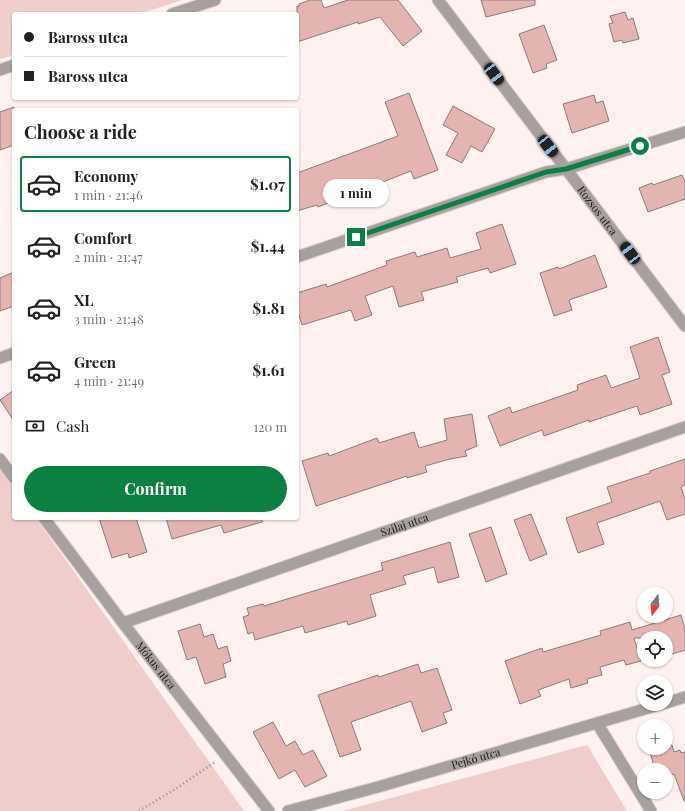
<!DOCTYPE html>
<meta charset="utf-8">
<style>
body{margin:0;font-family:"Playfair Display",serif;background:#f6f6f6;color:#222;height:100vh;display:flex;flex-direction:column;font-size:15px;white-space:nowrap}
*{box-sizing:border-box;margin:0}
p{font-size:13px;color:#767676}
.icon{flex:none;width:22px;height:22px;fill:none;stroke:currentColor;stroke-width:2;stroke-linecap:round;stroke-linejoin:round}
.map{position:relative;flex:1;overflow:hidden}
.side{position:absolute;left:12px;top:108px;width:287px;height:412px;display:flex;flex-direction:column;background:#fff;border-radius:4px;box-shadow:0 1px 3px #0004}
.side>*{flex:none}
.top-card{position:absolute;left:12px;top:12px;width:287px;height:88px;border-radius:4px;box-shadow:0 1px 3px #0004;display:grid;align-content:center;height:88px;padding:0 12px;background:#fff}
.needle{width:26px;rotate:196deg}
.buttons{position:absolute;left:637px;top:587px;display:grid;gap:8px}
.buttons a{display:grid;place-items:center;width:36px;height:36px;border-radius:50%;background:#fff;box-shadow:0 1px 3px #0004;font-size:20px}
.end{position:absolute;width:18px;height:18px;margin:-9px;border:5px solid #0b8043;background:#fff;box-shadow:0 0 0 2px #fff}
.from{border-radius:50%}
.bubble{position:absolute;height:28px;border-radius:14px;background:#fff;box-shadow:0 1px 3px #0004;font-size:13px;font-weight:700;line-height:28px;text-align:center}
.car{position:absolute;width:12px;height:24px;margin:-12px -6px;border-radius:5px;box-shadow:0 0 3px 1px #0007;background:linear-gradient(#222 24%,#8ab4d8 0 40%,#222 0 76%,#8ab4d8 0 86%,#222 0)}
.top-card b{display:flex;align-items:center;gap:14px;height:38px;font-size:15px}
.top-card b+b{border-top:1px solid #e0e0e0}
.top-card i{width:10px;height:10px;background:#222}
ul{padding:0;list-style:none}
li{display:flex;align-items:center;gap:12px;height:56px;margin:0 8px 6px;padding:0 4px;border:2px solid transparent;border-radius:4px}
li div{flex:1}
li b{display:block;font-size:15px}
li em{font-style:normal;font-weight:700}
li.active{border-color:#0b8043}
li>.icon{width:36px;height:36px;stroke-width:1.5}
h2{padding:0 12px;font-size:18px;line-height:48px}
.pay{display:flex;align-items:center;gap:10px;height:44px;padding:0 12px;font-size:15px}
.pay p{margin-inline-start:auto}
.primary-button{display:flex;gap:8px;margin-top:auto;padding:8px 12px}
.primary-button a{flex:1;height:46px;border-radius:24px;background:#0b8043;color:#fff;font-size:16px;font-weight:700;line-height:46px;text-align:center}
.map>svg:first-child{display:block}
</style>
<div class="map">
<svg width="685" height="811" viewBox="0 0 685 811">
<rect width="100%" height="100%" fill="#fff1f0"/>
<!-- green -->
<path fill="#eecdcb" d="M0,0H182L139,14H14V55L0,59Z
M0,468L14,487V518H36L244,811H0Z
M587,745L627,811H343Z"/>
<!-- building -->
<path fill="#e4b4b1" stroke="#8b7c7b" d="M310,0H321L324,8L348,0H398L422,31L403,46L380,17L358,24V22L297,42V6H299V4Z
M481,0H535V5L486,17Z
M625,12L628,20L633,18L639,39L623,43L622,40L614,42L609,24L613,23L610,16Z
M544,25L557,60L546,64L547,68L533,73L519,34Z
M409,93L438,170L414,179L411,171L318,207L317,205L297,211V173L398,136L385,102Z
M594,95L596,103L603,101L609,121L572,133L563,104Z
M453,106L495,129L482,152L471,146L462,163L446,155L458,133L443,125Z
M14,107V145L0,150V112Z
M682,175L685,182V199L648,212L639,188L652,183L653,185Z
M502,224L516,264L490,273L488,268L456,277L458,282L421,292L424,300L399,307L393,286L365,296L372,315L355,321L351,310L302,325L297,309V293L326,284L327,287L387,265L386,261L415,252L417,257L447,248L450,258L481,249L476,233Z
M595,255L607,287L569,300L572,310L554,316L540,273L558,267L559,269Z
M14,272V306L0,311V278Z
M658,337L670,372L662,375L672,404L640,415L637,406L589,422V420L544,436L542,430L500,446L488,416L510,407L512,413L578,390L577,385L606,375L611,388L640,378L630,347Z
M14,390V421L0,400Z
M472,414L477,446L465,451L467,456L450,459L425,466L427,472L407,478V476L316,506L302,461L328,453L329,456L377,438L379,443L414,432L419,448L447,440L444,419Z
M685,459V485L681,487L685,499V514L667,520L660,501L597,523L604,544L578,553L566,518L612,502L607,487L650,473V471Z
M531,514L547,554L530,561L514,520Z
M99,518H136L147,552L129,558L128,553L112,558Z
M166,518H262V522L224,533L221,525L172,539Z
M491,527L507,574L486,582L469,534Z
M450,542L459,577L438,583L434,567L403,576L406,584L370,595L376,616L348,625L347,621L305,633L303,626L255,640L253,632L248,634L243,617L249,615L247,608L263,604L264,606L383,570L381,563Z
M681,615L685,629V650L666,656V638H634L641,661L626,665L624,660L600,667L602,675L587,679L588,683L571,688L569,679L538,690L541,696L520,704L505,661L542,648L543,652L601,635L600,631L630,622L632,630Z
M200,624L204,637L213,634L218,649L227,646L231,661L223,664L226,677L205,684L196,657L187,660L178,631Z
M418,664L421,673L437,668L452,710L443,713L447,723L422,732L411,701L351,722L361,750L340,757L318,695L378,675L379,677Z
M273,722L286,746L295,741L303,755L313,750L327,776L305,787L295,770L279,779L253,732Z
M672,745L674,752L680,750L681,753L685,752V801H684L674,774L666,777V770H655L650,752Z"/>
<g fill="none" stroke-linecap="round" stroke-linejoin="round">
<!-- minor casing -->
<g stroke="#dbcecd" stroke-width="13">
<g id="minor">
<path id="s1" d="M438,0L685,326"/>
<path d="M172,14L215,0"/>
<path d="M0,70L14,65"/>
<path d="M297,257L546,172L566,169L685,132"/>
<path d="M0,358L14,353"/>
<path d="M0,459L14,478"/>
<path id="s2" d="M44,518L123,623L269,811"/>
<path id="s3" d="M123,623L685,427"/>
<path d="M666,703L685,697"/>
<path d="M597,723L651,811"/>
<path id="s4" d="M288,811L378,787L662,704"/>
</g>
</g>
<!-- path -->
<path stroke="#968c8b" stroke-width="2.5" stroke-dasharray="1 3" stroke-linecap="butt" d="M139,811L177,788L215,762"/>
<!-- minor -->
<use href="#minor" stroke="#a7a09f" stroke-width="11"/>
</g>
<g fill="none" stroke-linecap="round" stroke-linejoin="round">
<!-- route -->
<path stroke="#0b8043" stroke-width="5" d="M356,237L546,172L566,169L640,146"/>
</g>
<g text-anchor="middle" stroke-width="4" stroke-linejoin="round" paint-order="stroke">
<!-- street labels -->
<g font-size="11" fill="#1b1514" stroke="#fff">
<text dy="4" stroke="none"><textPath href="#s1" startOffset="264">Rozsos utca</textPath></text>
<text dy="4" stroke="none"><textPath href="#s3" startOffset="298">Szilaj utca</textPath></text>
<text dy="4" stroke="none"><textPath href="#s2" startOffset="185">Mókus utca</textPath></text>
<text dy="4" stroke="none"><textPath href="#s4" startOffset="195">Pejkó utca</textPath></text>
</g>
</g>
</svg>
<div class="buttons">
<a><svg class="needle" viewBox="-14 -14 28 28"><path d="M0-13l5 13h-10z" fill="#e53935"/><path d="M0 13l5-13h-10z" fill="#767676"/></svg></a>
<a><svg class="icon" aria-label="locate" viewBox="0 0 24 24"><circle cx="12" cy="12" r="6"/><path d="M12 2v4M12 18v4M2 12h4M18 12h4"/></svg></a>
<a><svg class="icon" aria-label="layers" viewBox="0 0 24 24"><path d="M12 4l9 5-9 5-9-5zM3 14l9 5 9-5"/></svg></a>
<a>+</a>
<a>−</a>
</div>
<i class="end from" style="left:640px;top:146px"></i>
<i class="end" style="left:356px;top:237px"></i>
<div class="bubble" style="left:323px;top:179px;width:66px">1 min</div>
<i class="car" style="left:494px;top:74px;rotate:143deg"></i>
<i class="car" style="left:548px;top:146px;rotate:142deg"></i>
<i class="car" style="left:630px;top:253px;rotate:323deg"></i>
<div class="top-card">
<b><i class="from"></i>Baross utca</b>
<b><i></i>Baross utca</b>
</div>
<section class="side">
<h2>Choose a ride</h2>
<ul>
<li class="active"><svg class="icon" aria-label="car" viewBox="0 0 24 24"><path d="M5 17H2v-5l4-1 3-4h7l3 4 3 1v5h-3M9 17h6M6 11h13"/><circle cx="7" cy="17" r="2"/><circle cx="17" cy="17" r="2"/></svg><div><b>Economy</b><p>1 min · 21:46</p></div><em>$1.07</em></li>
<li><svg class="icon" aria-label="car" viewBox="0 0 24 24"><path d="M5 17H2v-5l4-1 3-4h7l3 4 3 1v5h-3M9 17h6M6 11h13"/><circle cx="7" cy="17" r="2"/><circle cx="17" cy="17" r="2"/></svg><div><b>Comfort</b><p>2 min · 21:47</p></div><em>$1.44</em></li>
<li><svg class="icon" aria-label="car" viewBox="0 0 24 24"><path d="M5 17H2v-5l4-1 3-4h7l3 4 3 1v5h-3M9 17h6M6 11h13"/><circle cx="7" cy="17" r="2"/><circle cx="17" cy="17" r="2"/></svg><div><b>XL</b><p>3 min · 21:48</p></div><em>$1.81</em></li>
<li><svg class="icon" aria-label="car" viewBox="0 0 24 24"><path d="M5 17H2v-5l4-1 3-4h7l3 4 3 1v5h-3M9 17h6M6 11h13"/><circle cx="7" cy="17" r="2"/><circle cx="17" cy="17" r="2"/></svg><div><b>Green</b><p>4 min · 21:49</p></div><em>$1.61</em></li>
</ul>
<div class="pay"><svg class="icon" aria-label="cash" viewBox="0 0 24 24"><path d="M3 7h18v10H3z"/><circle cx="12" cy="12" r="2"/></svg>Cash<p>120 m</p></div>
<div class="primary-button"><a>Confirm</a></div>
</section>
</div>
